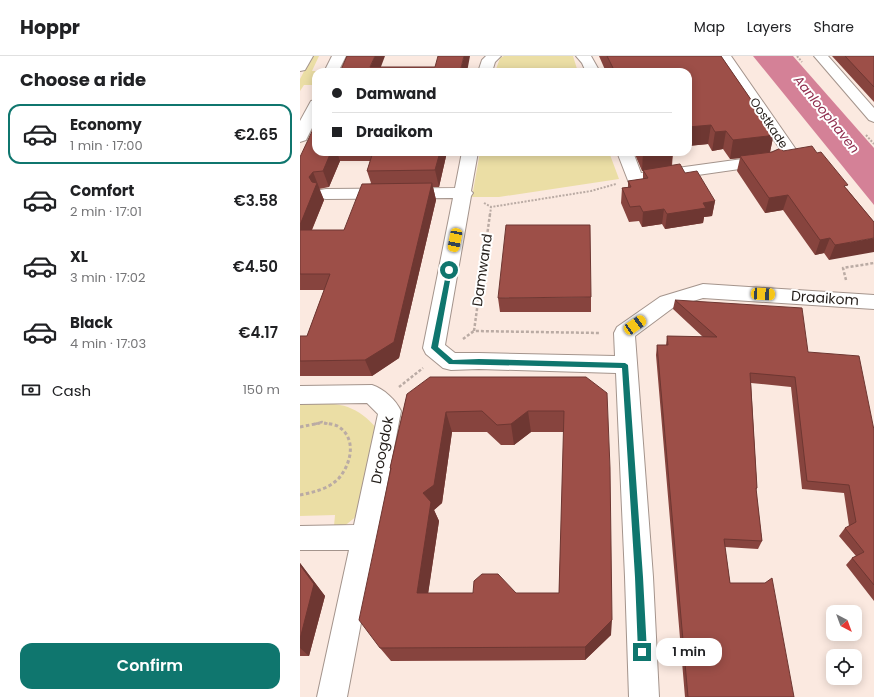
<!DOCTYPE html>
<meta charset="utf-8">
<style>
body{margin:0;font-family:Poppins,sans-serif;background:#f2f2f2;color:#202124;height:100vh;display:flex;flex-direction:column;font-size:15px;white-space:nowrap}
*{box-sizing:border-box;margin:0}
p{font-size:13px;color:#757577}
.icon{flex:none;width:22px;height:22px;fill:none;stroke:currentColor;stroke-width:2;stroke-linecap:round;stroke-linejoin:round}
.map{position:relative;flex:1;overflow:hidden}
.details{display:flex;flex-direction:column;background:#fff;width:300px}
.details>*{flex:none}
.banner{position:absolute;left:12px;top:12px;width:380px;height:88px;border-radius:12px;box-shadow:0 2px 10px #0003;display:grid;align-content:center;height:88px;padding:0 20px;background:#fff}
.needle{width:26px;rotate:139deg}
.fabs{position:absolute;left:526px;top:549px;display:grid;gap:8px}
.fabs a{display:grid;place-items:center;width:36px;height:36px;border-radius:8px;background:#fff;box-shadow:0 2px 10px #0003;font-size:20px}
.end{position:absolute;width:18px;height:18px;margin:-9px;border:5px solid #0f766e;background:#fff;box-shadow:0 0 0 2px #fff}
.from{border-radius:50%}
.bubble{position:absolute;height:28px;border-radius:12px;background:#fff;box-shadow:0 2px 10px #0003;font-size:13px;font-weight:600;line-height:28px;text-align:center}
.car{position:absolute;width:12px;height:24px;margin:-12px -6px;border-radius:5px;box-shadow:0 0 3px 1px #0007;background:linear-gradient(#f5c518 24%,#345 0 40%,#f5c518 0 76%,#345 0 86%,#f5c518 0)}
.banner b{display:flex;align-items:center;gap:14px;height:38px;font-size:15px}
.banner b+b{border-top:1px solid #e0e0e0}
.banner i{width:10px;height:10px;background:#202124}
ul{padding:0;list-style:none}
li{display:flex;align-items:center;gap:12px;height:60px;margin:0 8px 6px;padding:0 12px;border:2px solid transparent;border-radius:12px}
li div{flex:1}
li b{display:block;font-size:15px}
li em{font-style:normal;font-weight:600}
li.selected{border-color:#0f766e}
li>.icon{width:36px;height:36px;stroke-width:1.5}
h2{padding:0 20px;font-size:18px;line-height:48px}
.pay{display:flex;align-items:center;gap:10px;height:44px;padding:0 20px;font-size:15px}
.pay p{margin-inline-start:auto}
.button{display:flex;gap:8px;margin-top:auto;padding:8px 20px}
.button a{flex:1;height:46px;border-radius:12px;background:#0f766e;color:#fff;font-size:16px;font-weight:600;line-height:46px;text-align:center}
header{display:flex;align-items:center;gap:24px;box-sizing:border-box;height:56px;padding:0 20px;background:#fff;border-bottom:1px solid #e0e0e0}
header strong{font-size:19px}
nav{display:flex;gap:22px;margin-inline-start:auto;font-size:14px}
main{display:flex;flex:1;min-height:0}
.map>svg:first-child{display:block}
</style>
<header>
<strong>Hoppr</strong>
<nav><a>Map</a><a>Layers</a><a>Share</a></nav>
</header>
<main>
<section class="details">
<h2>Choose a ride</h2>
<ul>
<li class="selected"><svg class="icon" aria-label="car" viewBox="0 0 24 24"><path d="M5 17H2v-5l4-1 3-4h7l3 4 3 1v5h-3M9 17h6M6 11h13"/><circle cx="7" cy="17" r="2"/><circle cx="17" cy="17" r="2"/></svg><div><b>Economy</b><p>1 min · 17:00</p></div><em>€2.65</em></li>
<li><svg class="icon" aria-label="car" viewBox="0 0 24 24"><path d="M5 17H2v-5l4-1 3-4h7l3 4 3 1v5h-3M9 17h6M6 11h13"/><circle cx="7" cy="17" r="2"/><circle cx="17" cy="17" r="2"/></svg><div><b>Comfort</b><p>2 min · 17:01</p></div><em>€3.58</em></li>
<li><svg class="icon" aria-label="car" viewBox="0 0 24 24"><path d="M5 17H2v-5l4-1 3-4h7l3 4 3 1v5h-3M9 17h6M6 11h13"/><circle cx="7" cy="17" r="2"/><circle cx="17" cy="17" r="2"/></svg><div><b>XL</b><p>3 min · 17:02</p></div><em>€4.50</em></li>
<li><svg class="icon" aria-label="car" viewBox="0 0 24 24"><path d="M5 17H2v-5l4-1 3-4h7l3 4 3 1v5h-3M9 17h6M6 11h13"/><circle cx="7" cy="17" r="2"/><circle cx="17" cy="17" r="2"/></svg><div><b>Black</b><p>4 min · 17:03</p></div><em>€4.17</em></li>
</ul>
<div class="pay"><svg class="icon" aria-label="cash" viewBox="0 0 24 24"><path d="M3 7h18v10H3z"/><circle cx="12" cy="12" r="2"/></svg>Cash<p>150 m</p></div>
<div class="button"><a>Confirm</a></div>
</section>
<div class="map">
<svg width="574" height="641" viewBox="0 0 574 641">
<rect width="100%" height="100%" fill="#fbe9e0"/>
<!-- green -->
<path fill="#ebdea5" d="M12,0H19L12,15H21L16,16L15,29H4L0,35V23Z
M204,0H273L278,16H195L200,2Z
M180,96H309L319,123L199,141H172Z
M0,347C36,347 54,345 79,375L58,459L42,472L34,470L35,459L0,460Z"/>
<!-- water -->
<path fill="#d48197" d="M453,0H493L574,92V149Z"/>
<g fill="none" stroke-linecap="round" stroke-linejoin="round">
<!-- minor casing -->
<g stroke="#a4948c" stroke-width="2">
<path id="minor" d="M32,0H46L38,16H24Z
M186,0H201L195,6L192,16H178L182,4Z
M276,0H291L300,16H286L282,7Z
M417,0H431L497,95L495,98L468,109L335,128L329,127L317,96H333L341,117L464,100L480,93Z
M514,0H528L574,52V66L569,64Z
M16,44V64L6,84L0,86V65L11,45Z
M162,96H178L171,135L173,137L171,140L145,289L155,297H179L315,300L314,277L317,271L360,241L403,228L574,239V253L403,242L374,251L335,280L353,521L359,641H329L325,521L316,317L179,313L151,314L143,312L126,298L123,292L153,142L26,143L20,142L17,138L20,134L26,133L155,132Z
M72,329C84,333 96,344 101,355L47,641H17L49,494H0V470L54,469L78,358L67,347L0,348V330Z"/>
</g>
<!-- tertiary casing -->
<g stroke="#a4948c" stroke-width="2">
<path id="tertiary" d="M0,0H13L5,14L0,15Z"/>
</g>
<!-- path-far2 -->
<path stroke="#baaba4" stroke-width="2" stroke-dasharray="2 1.5" stroke-linecap="butt" d="M497,0L502,6
M566,79L574,88
M184,147L191,151L291,135L316,128
M190,159L191,151"/>
<!-- path-far1 -->
<path stroke="#baaba4" stroke-width="2.5" stroke-dasharray="3 2" stroke-linecap="butt" d="M190,158L174,275L300,277
M546,224L543,212L574,207
M163,283L174,275
M99,331L123,312
M15,368L22,366L28,368"/>
<!-- path -->
<path stroke="#baaba4" stroke-width="3" stroke-dasharray="3.5 2.5" stroke-linecap="butt" d="M0,371L20,367
M0,439C14,436 29,433 39,422C51,408 57,383 39,371C35,368 29,368 24,367"/>
<!-- minor -->
<use href="#minor" fill="#fff" fill-rule="evenodd"/>
<!-- tertiary -->
<use href="#tertiary" fill="#fff" fill-rule="evenodd"/>
</g>
<!-- wall -->
<path fill="#87443e" fill-rule="evenodd" d="M299,0H421L474,77L470,96L483,95L547,133L574,166L529,204L524,197L515,199L483,154L465,157L437,115L440,102L430,103L423,93L412,95L408,88L388,90V16H306Z
M532,0H574V46Z
M16,96H147L139,131H133L136,144L99,302L72,320H0V280H7L24,234H0V101ZM40,105H70L67,115L71,127L44,174H12L24,144L19,133L29,131Z
M334,96H373L372,110L385,117L415,145L412,160L404,161L403,167L365,173L362,168L342,171L339,165L329,166L321,147L322,132L328,131V125L343,123V115H342Z
M291,241V256H200L198,242Z
M375,244L508,296L574,374V545L546,509L552,502L556,500L539,480L545,472L549,470L544,437L502,433L491,331L451,327L457,432L456,434L462,485L458,493L425,491L430,527L494,641H385L356,299L357,289H366L367,280L403,281L373,253Z
M286,321L311,579L285,604L91,605L80,592L90,414V412L107,338ZM152,376H187L201,389H214L231,376H264L259,537H128L139,465L134,454L142,447Z
M0,507L25,540L9,600H0Z"/>
<!-- shaded-wall -->
<path fill="#6e3732" d="M75,0H85L79,16L70,11Z
M164,0H170L167,16H160Z
M411,69L408,88L388,90V71Z
M426,75L423,93L412,95L415,76Z
M474,77L470,96L440,100V102L430,103L433,84Z
M31,96H37L40,105L29,131L23,115Z
M140,96H147L139,131L135,114Z
M343,96H373L371,111L343,114V115H342Z
M13,116L24,144L5,190L0,178V169L9,121Z
M132,127L136,144L99,302L72,320L65,304Z
M488,139L483,154L465,157L469,142Z
M415,145L412,160L404,161L403,167L365,173L367,158L403,147Z
M364,153L362,168L342,171L343,156Z
M530,182L524,197L515,199L520,184Z
M574,182V196L529,204L535,189Z
M228,355L231,376L214,389L211,368Z
M146,356L152,376L142,447L134,454L139,465L126,552L117,537L123,437Z
M0,507L25,540L9,600L0,592Z
M312,564L311,579L285,604V591Z"/>
<!-- building -->
<path fill="#9d4f48" stroke="#6e3732" fill-rule="evenodd" d="M47,0H75L70,11H135L138,0H164L160,16H40Z
M307,0H421L474,77L468,80L433,84L426,75L415,76L411,69L388,71V16H315Z
M545,0H574V31Z
M16,67V96H31L23,115L13,116L9,121L12,126L17,127L0,169V101Z
M512,90L517,97L521,96L548,129L544,130L574,166V182L535,189L530,182L520,184L488,139L469,142L440,100L472,96L481,92L483,95Z
M73,96H140L135,114L67,115Z
M380,108L385,117L397,115L415,145L403,147L406,152L367,158L364,153L343,156L340,150L330,151L322,132L331,131L328,125L348,122L343,114Z
M132,127L94,286L65,304L0,305V280H7L30,218H0V174H44L62,128Z
M206,169H290L291,241L198,242Z
M375,244L502,252L508,296L559,300L574,374V529L552,502L564,496L545,472L556,466L549,429L507,425L495,321L450,317L457,432H456L462,485L424,483L430,527H465L472,522L494,641H388L357,289H368L367,280L417,281Z
M130,321H286L307,337L310,412L312,564L285,591L80,592L59,564L91,412H90L107,338ZM182,355L197,369L211,368L228,355H264L259,537H216L198,518H182L174,525L173,537H117L131,446L123,437L134,429L146,356Z
M0,509L14,528L0,583Z"/>
<!-- route -->
<path fill="#0f766e" d="M147,213L152,214L138,291L153,304L179,303L325,307L328,309L343,521L347,596L345,599L342,600L339,599L338,596L335,521L322,312L149,308L131,292Z"/>
<g text-anchor="middle" stroke-width="4" stroke-linejoin="round" paint-order="stroke">
<!-- far-street labels -->
<g font-size="12" fill="#231d19" stroke="#fff">
<text transform="translate(469 67) rotate(56)" y="4">Oostkade</text>
</g>
<!-- far-water labels -->
<g font-size="13" font-style="italic" fill="#912e4f" stroke="#fff">
<text transform="translate(527 58) rotate(51)" y="5">Aanloophaven</text>
</g>
<!-- street labels -->
<g font-size="14" fill="#231d19" stroke="#fff">
<text transform="translate(182 214) rotate(-82)" y="5">Damwand</text>
<text transform="translate(525 242) rotate(4)" y="5">Draaikom</text>
<text transform="translate(82 394) rotate(-79)" y="5">Droogdok</text>
</g>
</g>
</svg>
<div class="fabs">
<a><svg class="needle" viewBox="-14 -14 28 28"><path d="M0-13l5 13h-10z" fill="#e53935"/><path d="M0 13l5-13h-10z" fill="#757577"/></svg></a>
<a><svg class="icon" aria-label="locate" viewBox="0 0 24 24"><circle cx="12" cy="12" r="6"/><path d="M12 2v4M12 18v4M2 12h4M18 12h4"/></svg></a>
</div>
<i class="end from" style="left:149px;top:214px"></i>
<i class="end" style="left:342px;top:596px"></i>
<div class="bubble" style="left:356px;top:582px;width:66px">1 min</div>
<i class="car" style="left:155px;top:184px;rotate:191deg"></i>
<i class="car" style="left:463px;top:238px;rotate:93deg"></i>
<i class="car" style="left:335px;top:269px;rotate:55deg"></i>
<div class="banner">
<b><i class="from"></i>Damwand</b>
<b><i></i>Draaikom</b>
</div>
</div>
</main>
